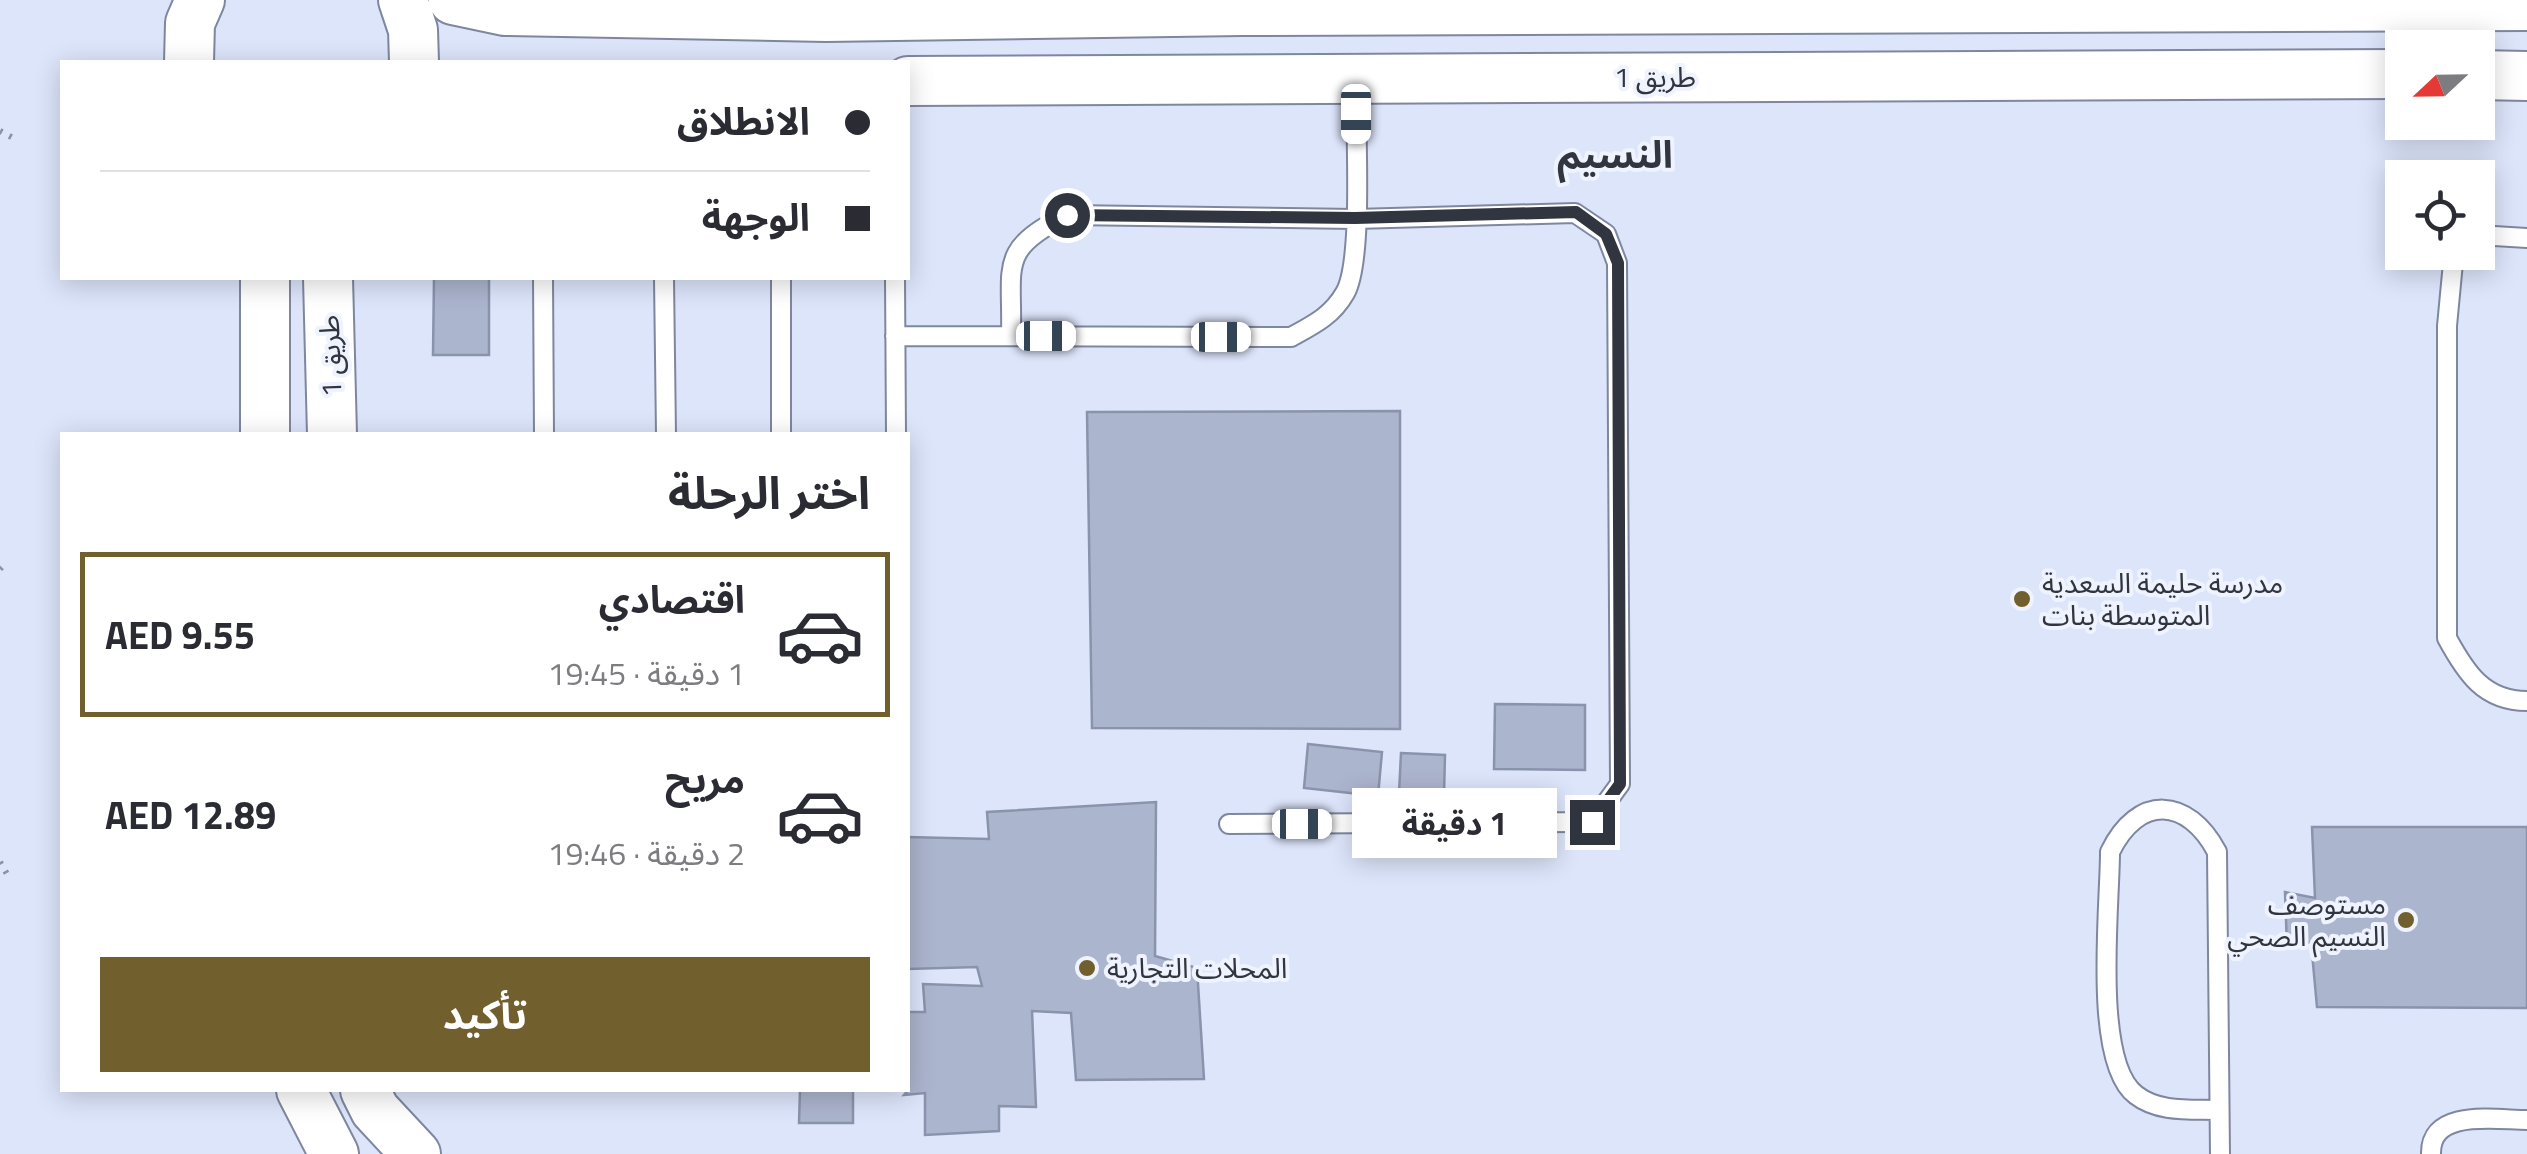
<!DOCTYPE html>
<html lang="ar">
<meta charset="utf-8">
<style>
body{margin:0;font-family:"Titillium Web","Noto Sans Arabic",sans-serif;background:#f7f7f7;color:#2b2b33;direction:rtl;height:100vh;display:flex;flex-direction:column;font-size:38px;white-space:nowrap}
*{box-sizing:border-box;margin:0}
p{font-size:32px;color:#7c7c81}
.icon{flex:none;width:55px;height:55px;fill:none;stroke:currentColor;stroke-width:2;stroke-linecap:round;stroke-linejoin:round}
.map{position:relative;flex:1;overflow:hidden;direction:ltr}
.panel{position:absolute;left:60px;top:432px;width:850px;height:660px;display:flex;flex-direction:column;background:#fff;border-radius:0px;box-shadow:0 5px 25px #0003;direction:rtl}
.panel>*{flex:none}
.hud{position:absolute;left:60px;top:60px;width:850px;height:220px;border-radius:0px;box-shadow:0 5px 25px #0003;direction:rtl;display:grid;align-content:center;height:220px;padding:0 40px;background:#fff}
.needle{width:65px;rotate:248deg}
.fabs{position:absolute;left:2385px;top:30px;display:grid;gap:20px}
.fabs a{display:grid;place-items:center;width:110px;height:110px;border-radius:0px;background:#fff;box-shadow:0 5px 25px #0003;font-size:50px}
.end{position:absolute;width:45px;height:45px;margin:-22px;border:12px solid #31353f;background:#fff;box-shadow:0 0 0 5px #fff}
.from{border-radius:50%}
.bubble{position:absolute;height:70px;border-radius:0px;background:#fff;box-shadow:0 5px 25px #0003;font-size:32px;font-weight:700;line-height:70px;text-align:center;direction:rtl}
.car{position:absolute;width:30px;height:60px;margin:-30px -15px;border-radius:12px;box-shadow:0 0 8px 2px #0007;background:linear-gradient(#fff 24%,#345 0 40%,#fff 0 76%,#345 0 86%,#fff 0)}
.hud b{display:flex;align-items:center;gap:35px;height:95px;font-size:38px}
.hud b+b{border-top:2px solid #e1e1e2}
.hud i{width:25px;height:25px;background:#2b2b33}
ul{padding:0;list-style:none}
li{display:flex;align-items:center;gap:30px;height:165px;margin:0 20px 15px;padding:0 20px;border:5px solid transparent;border-radius:0px}
li div{flex:1}
li b{display:block;font-size:38px}
li em{font-style:normal;font-weight:700}
li.active{border-color:#715f2d}
li>.icon{width:90px;height:90px;stroke-width:1.5}
h2{padding:0 40px;font-size:45px;line-height:120px}
.button{display:flex;gap:20px;margin-top:auto;padding:20px 40px}
.button a{flex:1;height:115px;border-radius:0px;background:#715f2d;color:#fff;font-size:40px;font-weight:700;line-height:115px;text-align:center}
.map>svg:first-child{display:block}
</style>
<div class="map">
<svg width="2527" height="1154" viewBox="0 0 2527 1154">
<rect width="100%" height="100%" fill="#dde5fb"/>
<!-- building -->
<path fill="#acb5ce" stroke="#8a93ac" stroke-width="2.5" d="M434,278H489V355H433Z
M1400,411V729L1092,728L1087,412Z
M1495,704L1585,705V770L1494,769Z
M1308,744L1382,752L1378,796L1304,788Z
M1401,753L1445,755L1444,795L1399,793Z
M1156,802L1155,956L1197,968L1204,1079L1076,1080L1071,1013L1032,1011L1036,1107L999,1106V1131L925,1135V1093L904,1095L908,1090V1012H925L923,984L982,986L977,967L908,969V837L989,839L987,812Z
M2312,827H2527V1008L2317,1007L2311,942L2287,948L2285,892L2315,898Z
M800,1090H853V1123H799Z"/>
<g fill="none" stroke-linecap="round" stroke-linejoin="round">
<!-- lane casing -->
<g stroke="#7f87a0" stroke-width="22">
<path id="lane" d="M2478,235L2527,238
M2454,252L2447,326V638C2466,673 2484,701 2527,701
M543,278L544,435
M664,278L666,435
M895,278L896,435
M895,336L1291,337C1313,325 1332,316 1345,293C1364,261 1355,125 1356,82
M1011,336C1013,265 997,250 1067,215L1355,219L1575,213L1606,234L1617,263L1620,784L1592,822L1229,824
M781,435V278
M2219,1110C2191,1109 2159,1113 2136,1095C2092,1062 2110,906 2110,852C2138,794 2188,797 2217,852L2220,1154
M2431,1154C2430,1108 2496,1120 2527,1120"/>
</g>
<!-- secondary casing -->
<g stroke="#7f87a0" stroke-width="52">
<path id="secondary" d="M403,0L413,30L414,62
M453,0L505,11L826,17L1242,11L2527,6
M189,62L190,23L200,0
M2478,75L2527,76
M908,81L2402,74
M265,278V435
M328,278L332,435
M301,1090L334,1154
M365,1090L375,1110L416,1154"/>
</g>
<!-- path -->
<path stroke="#8c92a3" stroke-width="6" stroke-dasharray="2.5 8" stroke-linecap="butt" d="M0,131L13,138
M0,569L6,563
M0,862L7,874"/>
<!-- lane -->
<use href="#lane" stroke="#fff" stroke-width="18"/>
<!-- secondary -->
<use href="#secondary" stroke="#fff" stroke-width="48"/>
</g>
<g fill="none" stroke-linecap="round" stroke-linejoin="round">
<!-- route -->
<path stroke="#31353f" stroke-width="12" d="M1067,215L1355,218L1576,212L1606,234L1618,263L1620,784L1592,822"/>
</g>
<!-- markers -->
<g fill="#715f2d" stroke="#eff3fe" stroke-width="4">
<circle cx="2022" cy="599" r="10"/>
<circle cx="2406" cy="920" r="10"/>
<circle cx="1087" cy="968" r="10"/>
</g>
<g text-anchor="middle" stroke-width="8" stroke-linejoin="round" paint-order="stroke">
<!-- street labels -->
<g font-size="28" fill="#31353f" stroke="#eff3fe">
<text x="1655" y="87">طريق 1</text>
<text transform="translate(330 356) rotate(-92)" y="10">طريق 1</text>
</g>
<!-- poi labels -->
<g font-size="28" fill="#31353f" stroke="#eff3fe" text-anchor="start">
<text x="2042" y="593">مدرسة حليمة السعدية<tspan x="2042" dy="32">المتوسطة بنات</tspan></text>
<text x="2386" y="914" text-anchor="end">مستوصف<tspan x="2386" dy="32">النسيم الصحي</tspan></text>
<text x="1107" y="978">المحلات التجارية</text>
</g>
<!-- district labels -->
<g font-size="38" font-weight="bold" fill="#31353f" stroke="#eff3fe">
<text x="1615" y="168">النسيم</text>
</g>
</g>
</svg>
<div class="fabs">
<a><svg class="needle" viewBox="-14 -14 28 28"><path d="M0-13l5 13h-10z" fill="#e53935"/><path d="M0 13l5-13h-10z" fill="#7c7c81"/></svg></a>
<a><svg class="icon" aria-label="locate" viewBox="0 0 24 24"><circle cx="12" cy="12" r="6"/><path d="M12 2v4M12 18v4M2 12h4M18 12h4"/></svg></a>
</div>
<i class="end from" style="left:1067px;top:215px"></i>
<i class="end" style="left:1592px;top:822px"></i>
<div class="bubble" style="left:1352px;top:788px;width:205px">1 دقيقة</div>
<i class="car" style="left:1356px;top:114px;rotate:180deg"></i>
<i class="car" style="left:1046px;top:336px;rotate:90deg"></i>
<i class="car" style="left:1221px;top:337px;rotate:90deg"></i>
<i class="car" style="left:1302px;top:824px;rotate:90deg"></i>
<div class="hud">
<b><i class="from"></i>الانطلاق</b>
<b><i></i>الوجهة</b>
</div>
<section class="panel">
<h2>اختر الرحلة</h2>
<ul>
<li class="active"><svg class="icon" aria-label="car" viewBox="0 0 24 24"><path d="M5 17H2v-5l4-1 3-4h7l3 4 3 1v5h-3M9 17h6M6 11h13"/><circle cx="7" cy="17" r="2"/><circle cx="17" cy="17" r="2"/></svg><div><b>اقتصادي</b><p>1 دقيقة · 19:45</p></div><em>AED 9.55</em></li>
<li><svg class="icon" aria-label="car" viewBox="0 0 24 24"><path d="M5 17H2v-5l4-1 3-4h7l3 4 3 1v5h-3M9 17h6M6 11h13"/><circle cx="7" cy="17" r="2"/><circle cx="17" cy="17" r="2"/></svg><div><b>مريح</b><p>2 دقيقة · 19:46</p></div><em>AED 12.89</em></li>
</ul>
<div class="button"><a>تأكيد</a></div>
</section>
</div>
